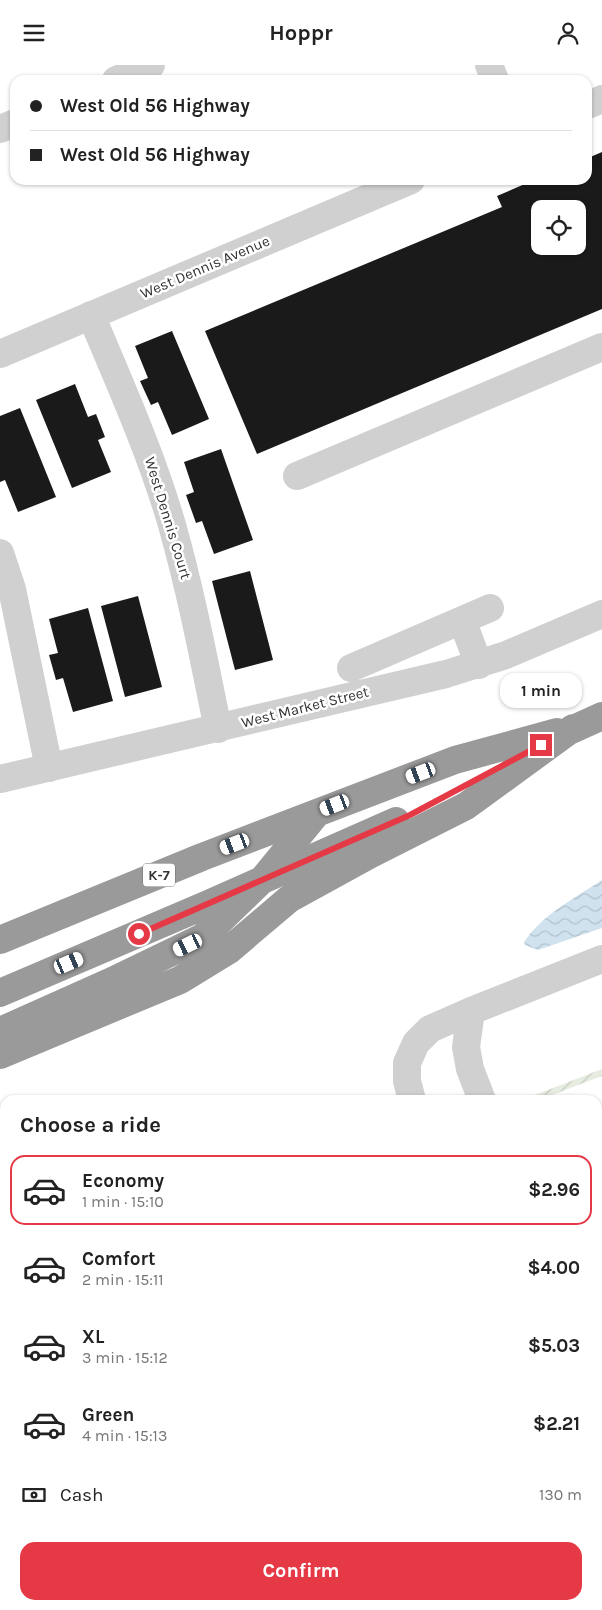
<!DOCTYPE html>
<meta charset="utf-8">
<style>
body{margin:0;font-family:Karla,sans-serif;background:#f6f6f6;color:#222;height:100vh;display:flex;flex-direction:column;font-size:19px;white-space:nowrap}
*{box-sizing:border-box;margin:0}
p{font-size:16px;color:#767676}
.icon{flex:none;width:28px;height:28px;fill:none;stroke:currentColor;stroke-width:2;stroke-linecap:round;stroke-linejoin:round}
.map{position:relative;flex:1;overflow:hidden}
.details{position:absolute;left:0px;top:1030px;width:602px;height:515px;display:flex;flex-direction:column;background:#fff;border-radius:15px 15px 0 0;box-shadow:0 1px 4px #0004}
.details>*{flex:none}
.top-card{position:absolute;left:10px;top:10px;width:582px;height:110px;border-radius:15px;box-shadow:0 1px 4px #0004;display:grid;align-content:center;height:110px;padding:0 20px;background:#fff}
.buttons{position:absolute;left:531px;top:135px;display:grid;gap:10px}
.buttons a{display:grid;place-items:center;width:55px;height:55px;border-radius:10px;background:#fff;box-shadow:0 1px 4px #0004;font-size:25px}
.end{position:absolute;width:22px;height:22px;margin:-11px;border:6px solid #e63946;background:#fff;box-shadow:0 0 0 2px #fff}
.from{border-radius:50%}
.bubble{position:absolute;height:35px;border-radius:15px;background:#fff;box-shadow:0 1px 4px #0004;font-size:16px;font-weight:700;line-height:35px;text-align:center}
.car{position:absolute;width:15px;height:30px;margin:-15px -8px;border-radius:6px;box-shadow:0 0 4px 1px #0007;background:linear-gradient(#fff 24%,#345 0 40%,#fff 0 76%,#345 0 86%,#fff 0)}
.top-card b{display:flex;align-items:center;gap:18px;height:48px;font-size:19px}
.top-card b+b{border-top:1px solid #e0e0e0}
.top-card i{width:12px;height:12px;background:#222}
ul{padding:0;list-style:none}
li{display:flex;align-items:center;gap:15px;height:70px;margin:0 10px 8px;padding:0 10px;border:2px solid transparent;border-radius:15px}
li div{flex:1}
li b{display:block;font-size:19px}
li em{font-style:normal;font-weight:700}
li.selected{border-color:#e63946}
li>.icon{width:45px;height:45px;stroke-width:1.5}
h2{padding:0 20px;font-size:22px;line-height:60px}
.pay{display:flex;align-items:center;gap:12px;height:55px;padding:0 20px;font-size:19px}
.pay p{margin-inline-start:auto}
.action{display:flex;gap:10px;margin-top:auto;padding:10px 20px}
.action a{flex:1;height:58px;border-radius:15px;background:#e63946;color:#fff;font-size:20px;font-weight:700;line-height:58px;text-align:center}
header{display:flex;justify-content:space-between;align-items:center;height:65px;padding:0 20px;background:#fff;font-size:22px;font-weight:700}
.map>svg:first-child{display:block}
</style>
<header><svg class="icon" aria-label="menu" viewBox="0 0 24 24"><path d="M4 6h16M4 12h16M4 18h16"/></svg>Hoppr<svg class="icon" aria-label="person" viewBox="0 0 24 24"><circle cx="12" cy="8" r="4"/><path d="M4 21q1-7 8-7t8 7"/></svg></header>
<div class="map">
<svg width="602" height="1545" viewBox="0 0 602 1545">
<defs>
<pattern id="garden-furrows" width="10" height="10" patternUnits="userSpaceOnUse" patternTransform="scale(1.25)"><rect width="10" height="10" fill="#e6ecdf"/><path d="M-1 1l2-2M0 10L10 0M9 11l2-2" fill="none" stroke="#c6cbc0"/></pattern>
<pattern id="water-waves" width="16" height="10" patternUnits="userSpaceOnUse" patternTransform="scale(1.25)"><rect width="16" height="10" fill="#cfe2ee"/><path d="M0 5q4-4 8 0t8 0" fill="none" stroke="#b2c2cd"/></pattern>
</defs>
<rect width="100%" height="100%" fill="#fff"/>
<!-- garden -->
<path fill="url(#garden-furrows)" d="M602,1004V1011L539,1035H522Z"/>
<!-- water -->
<path fill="url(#water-waves)" d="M602,815V863L538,885L525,880L524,877C543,849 575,833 602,815Z"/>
<!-- building -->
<path fill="#1a1a1a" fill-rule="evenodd" d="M602,87V244L257,389L205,266L502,142L497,131L534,115H588V93ZM540,144H578V181H540Z
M172,266L209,354L172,370L158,337L151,340L140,316L148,313L135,281Z
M75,319L88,352L96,349L105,372L98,375L111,407L72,423L36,335Z
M20,343L56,432L18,447L5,415L0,417V351Z
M221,384L253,475L214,489L202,456L196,458L186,430L194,427L184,397Z
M250,506L273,595L235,605L212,516Z
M138,531L162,622L125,632L101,541Z
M88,543L113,636L73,647L63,613L56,615L49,590L58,588L49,554Z
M602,1108V1201L598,1190V1110Z
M183,1540H464L466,1545H185Z"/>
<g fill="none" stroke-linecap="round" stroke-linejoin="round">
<!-- minor -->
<path stroke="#d0d0d0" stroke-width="28" d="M489,0L495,15
M116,15L151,0
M588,40L602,34
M0,64L15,58
M91,250C120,319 151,388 172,460C191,527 204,595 218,664
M0,289L411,115
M297,411L602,282
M0,488L12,524L49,703
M462,555L479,600
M351,603L490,543
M0,714L446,609L506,590L602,549
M412,1035L407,1016V998L416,978L430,964L471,946
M482,1035L470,1004L466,982L471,946L602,894
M598,1333L602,1344
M598,1523L602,1535
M133,1540L135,1545"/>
<!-- highway -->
<path stroke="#9a9a9a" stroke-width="28" d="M558,671L602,651
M0,875L202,792L455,695L557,667
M0,928L208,839L396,756
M0,966L112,916L203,872L263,814L317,748
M0,990L180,915L229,885L289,834L371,789L466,741L573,663"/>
</g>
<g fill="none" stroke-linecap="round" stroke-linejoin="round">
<!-- route -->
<path stroke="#e63946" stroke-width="6" d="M139,869L410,750L541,680"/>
</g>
<g text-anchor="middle" stroke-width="5" stroke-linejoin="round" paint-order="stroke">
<!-- shield labels -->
<rect fill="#fff" stroke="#707070" stroke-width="1" x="143" y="798.5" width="32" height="23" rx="4"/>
<g font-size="14" font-weight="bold" fill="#333">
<text x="159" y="815">K-7</text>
</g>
<!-- street labels -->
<g font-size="15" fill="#333" stroke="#fff">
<text transform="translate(205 202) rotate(-23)" y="5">West Dennis Avenue</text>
<text transform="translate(168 453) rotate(73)" y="5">West Dennis Court</text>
<text transform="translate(305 642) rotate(-14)" y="5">West Market Street</text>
</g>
</g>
</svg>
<div class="buttons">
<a><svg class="icon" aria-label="locate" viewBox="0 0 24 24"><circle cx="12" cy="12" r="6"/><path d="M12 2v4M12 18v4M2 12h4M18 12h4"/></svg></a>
</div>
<i class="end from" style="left:139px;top:869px"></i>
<i class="end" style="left:541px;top:680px"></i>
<div class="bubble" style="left:500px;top:608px;width:82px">1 min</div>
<i class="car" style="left:421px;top:708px;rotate:249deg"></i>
<i class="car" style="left:335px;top:740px;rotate:249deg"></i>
<i class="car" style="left:235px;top:779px;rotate:249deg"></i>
<i class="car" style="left:188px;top:880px;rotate:244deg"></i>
<i class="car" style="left:69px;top:898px;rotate:67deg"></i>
<div class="top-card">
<b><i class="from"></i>West Old 56 Highway</b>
<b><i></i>West Old 56 Highway</b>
</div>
<section class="details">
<h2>Choose a ride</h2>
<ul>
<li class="selected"><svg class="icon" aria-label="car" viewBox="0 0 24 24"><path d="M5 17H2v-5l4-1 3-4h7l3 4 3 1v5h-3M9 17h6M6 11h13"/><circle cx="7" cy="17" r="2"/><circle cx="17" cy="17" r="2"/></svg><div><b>Economy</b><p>1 min · 15:10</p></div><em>$2.96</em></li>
<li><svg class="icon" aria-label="car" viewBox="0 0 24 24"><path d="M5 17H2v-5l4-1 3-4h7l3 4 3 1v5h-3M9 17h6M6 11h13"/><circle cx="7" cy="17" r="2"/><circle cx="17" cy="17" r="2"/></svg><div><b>Comfort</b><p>2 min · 15:11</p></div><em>$4.00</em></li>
<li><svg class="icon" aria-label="car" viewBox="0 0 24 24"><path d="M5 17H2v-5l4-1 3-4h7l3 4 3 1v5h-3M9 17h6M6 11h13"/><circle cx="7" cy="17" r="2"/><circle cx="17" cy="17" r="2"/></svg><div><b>XL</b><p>3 min · 15:12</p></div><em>$5.03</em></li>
<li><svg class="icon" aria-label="car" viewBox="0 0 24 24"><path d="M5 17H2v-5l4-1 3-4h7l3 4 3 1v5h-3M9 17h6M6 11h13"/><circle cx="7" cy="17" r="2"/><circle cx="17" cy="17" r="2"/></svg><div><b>Green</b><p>4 min · 15:13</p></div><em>$2.21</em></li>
</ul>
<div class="pay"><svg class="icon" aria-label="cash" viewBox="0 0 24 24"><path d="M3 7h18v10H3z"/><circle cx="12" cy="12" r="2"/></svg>Cash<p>130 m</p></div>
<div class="action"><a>Confirm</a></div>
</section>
</div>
